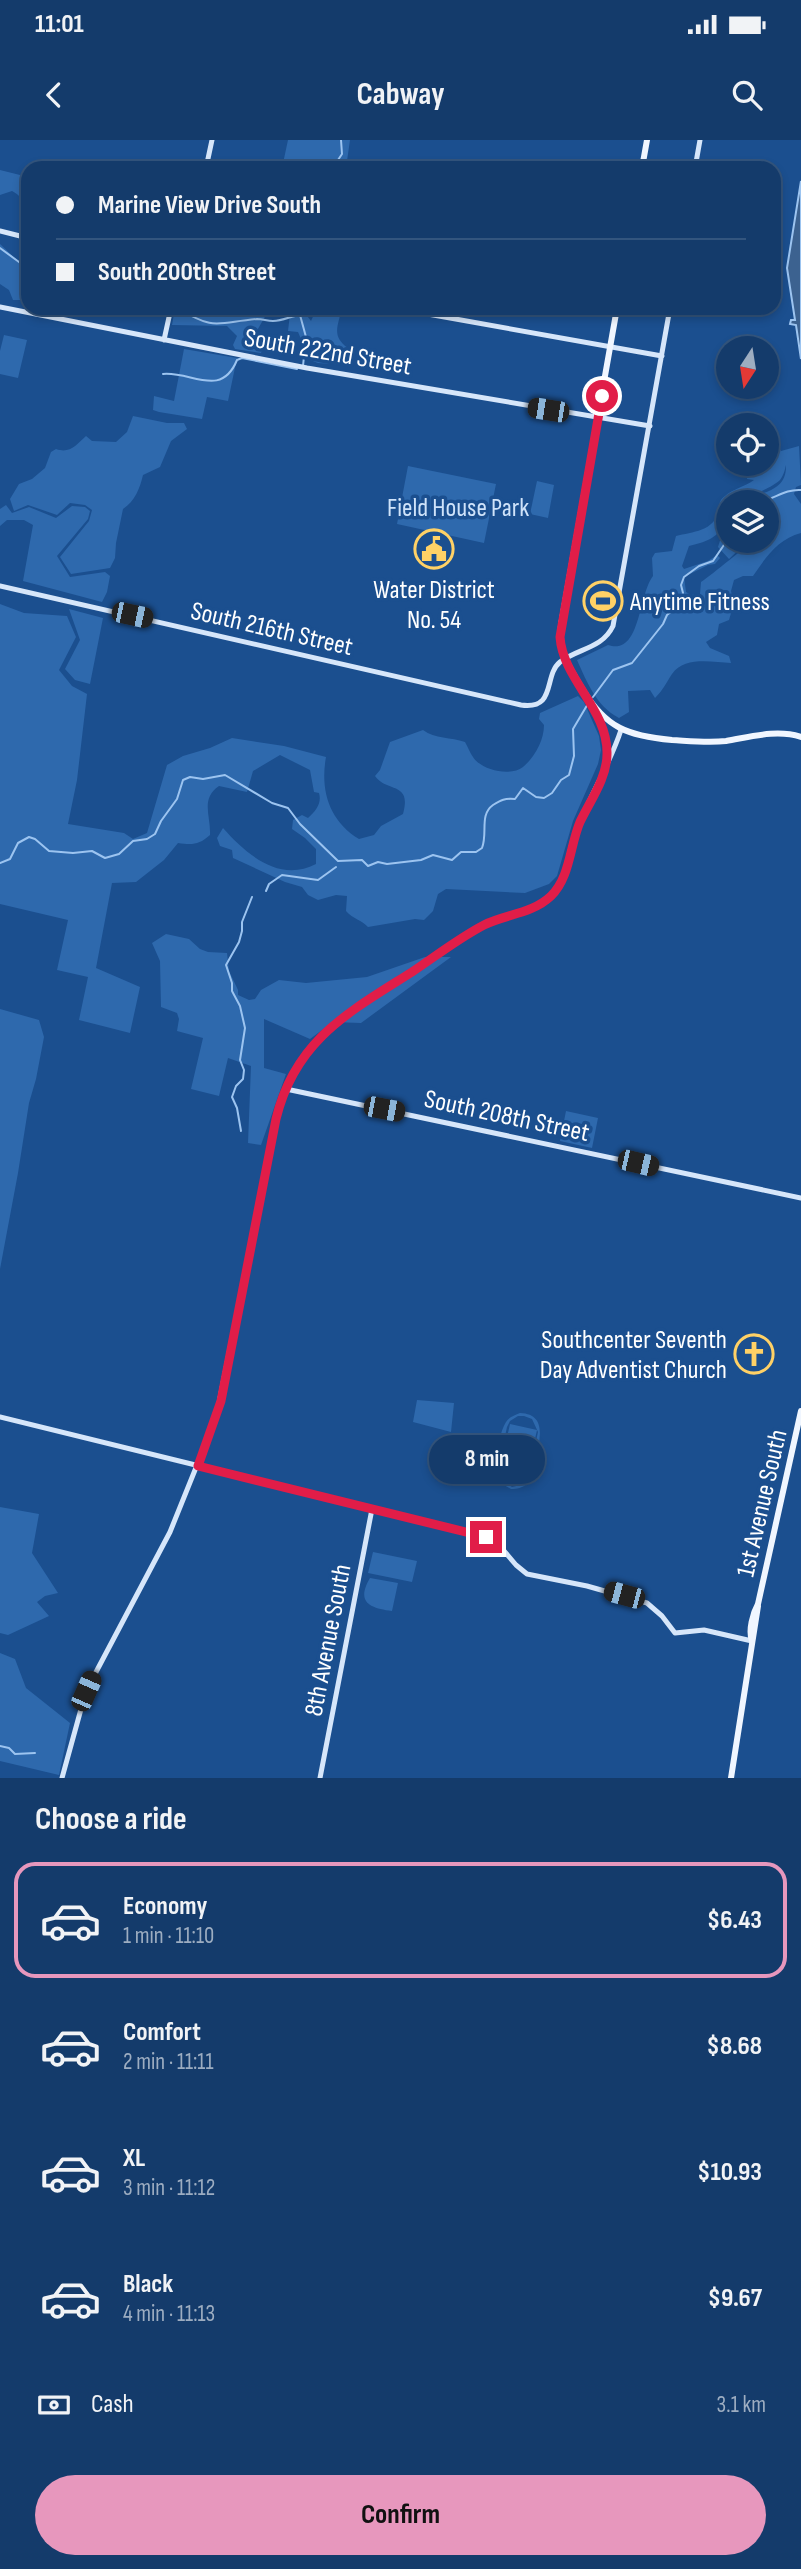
<!DOCTYPE html>
<meta charset="utf-8">
<style>
body{margin:0;font-family:"Sofia Sans Condensed",sans-serif;background:#1d4271;color:#f1f3f6;height:100vh;display:flex;flex-direction:column;font-size:26px;white-space:nowrap}
*{box-sizing:border-box;margin:0}
p{font-size:23px;color:#9dadc1}
.icon{flex:none;width:38px;height:38px;fill:none;stroke:currentColor;stroke-width:2;stroke-linecap:round;stroke-linejoin:round}
.map{position:relative;height:1638px;overflow:hidden}
.sheet{display:flex;flex-direction:column;background:#143b6b;flex:1}
.sheet>*{flex:none}
.banner{position:absolute;left:21px;top:21px;width:760px;height:154px;border-radius:21px;box-shadow:0 4px 10px #0003,0 0 0 2px #33557e;display:grid;align-content:center;height:154px;padding:0 35px;background:#143b6b}
.needle{width:46px;rotate:192deg}
.buttons{position:absolute;left:716px;top:196px;display:grid;gap:14px}
.buttons a{display:grid;place-items:center;width:63px;height:63px;border-radius:50%;background:#143b6b;box-shadow:0 4px 10px #0003,0 0 0 2px #33557e;font-size:35px}
.end{position:absolute;width:32px;height:32px;margin:-16px;border:9px solid #e11d48;background:#fff;box-shadow:0 0 0 4px #fff}
.from{border-radius:50%}
.bubble{position:absolute;height:49px;border-radius:24px;background:#143b6b;box-shadow:0 4px 10px #0003,0 0 0 2px #33557e;font-size:23px;font-weight:700;line-height:49px;text-align:center}
.car{position:absolute;width:21px;height:42px;margin:-21px -10px;border-radius:9px;box-shadow:0 0 5px 2px #0007;background:linear-gradient(#222 24%,#8ab4d8 0 40%,#222 0 76%,#8ab4d8 0 86%,#222 0)}
.banner b{display:flex;align-items:center;gap:24px;height:66px;font-size:26px}
.banner b+b{border-top:2px solid #33557e}
.banner i{width:18px;height:18px;background:#f1f3f6}
ul{padding:0;list-style:none}
li{display:flex;align-items:center;gap:21px;height:116px;margin:0 14px 10px;padding:0 21px;border:4px solid transparent;border-radius:21px}
li div{flex:1}
li b{display:block;font-size:26px}
li em{font-style:normal;font-weight:700}
li.current{border-color:#e797bd}
li>.icon{width:63px;height:63px;stroke-width:1.5}
h2{padding:0 35px;font-size:32px;line-height:84px}
.pay{display:flex;align-items:center;gap:18px;height:77px;padding:0 35px;font-size:26px}
.pay p{margin-inline-start:auto}
.button{display:flex;gap:14px;margin-top:auto;padding:14px 35px}
.button a{flex:1;height:80px;border-radius:42px;background:#e797bd;color:#111;font-size:28px;font-weight:700;line-height:80px;text-align:center}
.status{display:flex;justify-content:space-between;align-items:center;height:49px;padding:0 35px;background:#143b6b;direction:ltr}
.status svg{height:19px;fill:currentColor}
header{display:flex;justify-content:space-between;align-items:center;height:91px;padding:0 35px;background:#143b6b;font-size:32px;font-weight:700}
.map>svg:first-child{display:block}
</style>
<div class="status"><b>11:01</b><svg viewBox="0 0 49 12"><path d="M0 12V9h3v3zM5 12V6h3v6zM10 12V3h3v9zM15 12V0h3v12zM26 1h20v11H26zM47 4h2v5h-2z"/></svg></div>
<header><svg class="icon" aria-label="back" viewBox="0 0 24 24"><path d="M15 5l-7 7 7 7"/></svg>Cabway<svg class="icon" aria-label="search" viewBox="0 0 24 24"><circle cx="10" cy="10" r="6"/><path d="M15 15l6 6"/></svg></header>
<div class="map">
<svg width="801" height="1638" viewBox="0 0 801 1638">
<rect width="100%" height="100%" fill="#1b4f8f"/>
<!-- green -->
<path fill="#2e69ad" fill-rule="evenodd" d="M288,0H350L346,28H282Z
M0,30L28,37V92L20,87C21,72 30,60 12,51L0,55Z
M0,104L23,126L28,125V153L21,160H13L9,150L0,144Z
M175,168H197L213,174L216,168H270L255,194L263,207L261,213L235,209L233,205L237,196L227,186L172,185Z
M301,168L311,181L317,168H342C338,186 331,196 348,208V225L318,223L310,220L298,192L288,191L290,174L294,169Z
M4,195L27,200L18,238L0,234V211Z
M184,209L237,218L228,261L207,257L202,279L159,272L153,270L154,256L174,261Z
M133,276L167,283H184L187,289L171,301L160,327L143,335C140,348 135,361 123,369L116,403L115,418L110,428L71,434L60,417L89,381L92,370L85,365L70,363L57,375L28,365L14,371L10,359L19,344L32,339L45,328L51,312L56,309C70,314 76,305 86,296L92,301L116,302L127,292Z
M767,287L781,311L799,306L801,345L796,347L794,354L801,364V393C778,399 766,417 753,436H743L734,440L731,451L734,463L729,480L719,484L717,495L706,502L710,508L729,516L731,523C712,522 684,516 672,534C666,543 663,550 655,558L650,550L628,551L629,572L619,578C596,566 587,542 577,520L608,505C641,516 638,455 653,436L652,418L655,413L672,411L676,396C692,392 715,391 718,371C719,366 719,360 725,356C733,349 744,347 754,340L747,339L749,324H766ZM786,325C787,354 757,352 738,362H766V401C763,401 759,400 755,401C749,403 712,435 701,442L700,454L691,455L686,452L684,437L708,425L715,424L720,418L717,415L708,421L684,429L682,426L689,406C705,402 716,399 725,384L718,407L729,419L748,401H728V362C739,362 772,348 780,340C784,335 785,329 786,325Z
M408,326L496,344L484,403L397,384Z
M537,341L554,345L548,378L530,374Z
M6,365L12,373L29,367L56,378L72,366L85,367L90,371L88,379L57,416L70,437L105,432L110,436L107,452L102,462L23,441L33,385L24,380H7L0,386V369Z
M0,464L24,473L67,476L76,497L59,530L72,546L87,554L77,640L68,684L124,693L133,699L147,693L167,625L183,616L210,608L232,598L284,606L326,617C320,650 329,681 359,699L374,695L381,686L403,674C412,641 387,653 375,636L380,630L390,602L423,590C435,599 451,597 465,602C468,607 470,613 473,617C481,630 510,637 523,627C535,617 544,600 544,585L539,579L540,573L578,556L584,562L599,596L601,610L598,624L573,681L557,736L549,744L525,753L446,749L438,754L433,771L424,780L415,779L368,787C362,780 353,779 346,771L347,756L336,755L318,760L308,755L302,747L285,742L233,718L232,710L220,706L217,698L223,688C247,715 280,743 316,724V709L305,698L292,689L293,680L302,675L308,678C316,671 322,663 319,653L314,652L310,630L280,615L253,631L247,652L219,646C200,659 211,676 210,695C199,705 192,705 178,703L164,720L136,742L112,743L96,828L140,847L130,893L79,880L88,837L57,830L68,780L0,764Z
M69,469L103,478L90,544L75,540L65,529L80,500Z
M166,794L189,799L200,809L208,812L227,813L229,831L238,850V855L249,860L255,859L261,850L279,840L306,843L367,837L425,817H451L361,883L333,882L310,899L264,879V928L286,934L261,1005L248,1003L251,926L228,918L219,956L191,949L203,898L177,891L179,879L177,873L161,867L160,821L152,803Z
M0,869L39,880L44,897L36,939L29,963L18,1033L0,1129Z
M566,971L598,978L592,1008L560,1001Z
M417,1260L454,1263L451,1292L413,1282Z
M520,1273C547,1274 540,1299 536,1317C534,1326 533,1337 527,1344C522,1348 517,1349 511,1349L499,1342C493,1330 498,1294 506,1282C509,1277 515,1275 520,1273ZM518,1276H524L532,1279L538,1292L528,1337L521,1345L512,1347L500,1339L498,1329L507,1287L510,1281Z
M510,1284L537,1290L526,1339L499,1333Z
M0,1367L39,1374L32,1413L58,1453L45,1456L37,1462L49,1476L8,1495L0,1493Z
M373,1412L417,1421L412,1442L368,1433Z
M370,1438L398,1443L392,1471C369,1468 356,1462 370,1438Z
M0,1513L15,1519L26,1548L70,1583L59,1635L0,1621Z"/>
<!-- water -->
<path fill="#3c6290" stroke="#9cc4f0" stroke-width="2" d="M801,41V219L796,185L790,184L791,180H795L787,128Z"/>
<g fill="none" stroke-linecap="round" stroke-linejoin="round">
<!-- stream -->
<path stroke="#9cc4f0" stroke-width="2" d="M338,28L336,23L342,14L341,0
M0,108L19,122L28,126
M177,168C216,191 215,183 257,179C263,179 267,181 273,181C283,181 291,176 300,175V168
M300,175L306,197L303,226
M163,234C191,231 221,259 237,220L242,218L297,229
M760,362C776,358 785,349 801,350
M593,557L613,530L632,523L663,484L667,475L679,465L683,453L681,445L684,437L699,426L713,421L728,399
M0,723L10,719L18,703L29,697L35,699L49,711L73,713L92,711L105,718L119,714L133,701L147,699L155,694L161,681L177,659L183,640L190,637L203,639L225,635L272,663L288,668L300,684L338,721L362,720L368,726L378,722L387,724L421,720L433,715L452,720L461,712H476L482,708C488,693 479,675 493,665C501,660 505,658 515,659L523,648L536,657L544,658L552,653L561,640L569,635L574,616L573,589L589,562
M266,751L269,744L282,735L318,740L336,727
M241,991L237,968L232,957L236,946L243,939L244,930L240,920L245,888L240,866L232,851V843L226,825L239,802L242,791V782L252,757
M0,1606L9,1608L15,1614L35,1613"/>
<!-- secondary -->
<path stroke="#d6e6fa" stroke-width="5" d="M206,28L212,0
M695,28L700,0
M0,91L28,98
M0,167L307,228L650,286
M394,168L662,216
M164,200L171,168
M0,446L521,565C557,570 543,536 560,522C578,508 602,509 613,486L670,168
M595,569L606,598L607,621
M286,949L801,1058
M0,1277L481,1395L499,1405L516,1425L527,1434L587,1446L647,1463L662,1476L675,1493L704,1490L752,1501
M62,1638L86,1551L170,1392L216,1278L276,979C295,900 349,872 412,832C436,816 459,799 484,785C506,773 533,774 552,756C567,741 567,716 574,697C587,660 609,627 621,590
M320,1638L372,1369"/>
<!-- primary -->
<path stroke="#f0f6ff" stroke-width="6" d="M642,28L647,0
M617,168L561,485C558,510 570,529 583,550C606,588 628,596 672,600C690,601 708,603 726,601C750,597 777,589 801,597
M752,1501C748,1490 753,1473 758,1464L801,1271
M731,1638L758,1466"/>
</g>
<g fill="none" stroke-linecap="round" stroke-linejoin="round">
<!-- route -->
<path stroke="#e11d48" stroke-width="9" d="M486,1397L198,1326L221,1261L276,979C295,900 349,872 412,832C436,816 459,798 484,785C506,774 532,774 551,756C570,738 570,705 580,682C590,661 607,638 607,614C608,569 563,540 560,497L602,256"/>
</g>
<!-- icons -->
<defs>
<g id="civic-ring" transform="scale(2.0125)"><circle r="9.5" fill="#1b4f8f" stroke="#ffd166" stroke-width="1.5"/><path d="M-.6-6.5H3V-4.5H.6V-3L4-1V1h2V6H-6V1h2V-1L-.6-3ZM-1.2 2.5V6h2.4V2.5Z" fill="#ffd166"/></g>
<g id="stadium-ring" transform="scale(2.0125)"><circle r="9.5" fill="#1b4f8f" stroke="#ffd166" stroke-width="1.5"/><path d="M0-5a6.5 5 0 1 0 0 10a6.5 5 0 1 0 0-10ZM-3.5-1.8h7v3.6h-7Z" fill="#ffd166"/></g>
<g id="church-ring" transform="scale(2.0125)"><circle r="9.5" fill="#1b4f8f" stroke="#ffd166" stroke-width="1.5"/><path d="M-1.2-6h2.4v3.5h3.3v2.4h-3.3V6h-2.4V-.1h-3.3v-2.4h3.3Z" fill="#ffd166"/></g>
</defs>
<g fill-rule="evenodd">
<use href="#civic-ring" x="434" y="409"/>
<use href="#stadium-ring" x="603" y="461"/>
<use href="#church-ring" x="754" y="1214"/>
</g>
<g text-anchor="middle" stroke-width="7" stroke-linejoin="round" paint-order="stroke">
<!-- street labels -->
<g font-size="26" fill="#fff" stroke="#1b4f8f">
<text transform="translate(328 211) rotate(10)" y="9">South 222nd Street</text>
<text transform="translate(272 488) rotate(13)" y="9">South 216th Street</text>
<text transform="translate(507 975) rotate(12)" y="9">South 208th Street</text>
<text transform="translate(761 1363) rotate(-77)" y="9">1st Avenue South</text>
<text transform="translate(327 1500) rotate(-79)" y="9">8th Avenue South</text>
</g>
<!-- park labels -->
<g font-size="26" fill="#cfe3fa" stroke="#1b4f8f">
<text x="458" y="376">Field House Park</text>
</g>
<!-- poi labels -->
<g font-size="26" fill="#fff" stroke="#1b4f8f">
<text x="434" y="458">Water District<tspan x="434" dy="30">No. 54</tspan></text>
<text x="630" y="470" text-anchor="start">Anytime Fitness</text>
<text x="727" y="1208" text-anchor="end">Southcenter Seventh<tspan x="727" dy="30">Day Adventist Church</tspan></text>
</g>
</g>
</svg>
<div class="buttons">
<a><svg class="needle" viewBox="-14 -14 28 28"><path d="M0-13l5 13h-10z" fill="#e53935"/><path d="M0 13l5-13h-10z" fill="#9dadc1"/></svg></a>
<a><svg class="icon" aria-label="locate" viewBox="0 0 24 24"><circle cx="12" cy="12" r="6"/><path d="M12 2v4M12 18v4M2 12h4M18 12h4"/></svg></a>
<a><svg class="icon" aria-label="layers" viewBox="0 0 24 24"><path d="M12 4l9 5-9 5-9-5zM3 14l9 5 9-5"/></svg></a>
</div>
<i class="end from" style="left:602px;top:256px"></i>
<i class="end" style="left:486px;top:1397px"></i>
<div class="bubble" style="left:429px;top:1295px;width:116px">8 min</div>
<i class="car" style="left:548px;top:270px;rotate:279deg"></i>
<i class="car" style="left:132px;top:475px;rotate:102deg"></i>
<i class="car" style="left:384px;top:969px;rotate:101deg"></i>
<i class="car" style="left:638px;top:1023px;rotate:103deg"></i>
<i class="car" style="left:624px;top:1455px;rotate:285deg"></i>
<i class="car" style="left:86px;top:1551px;rotate:24deg"></i>
<div class="banner">
<b><i class="from"></i>Marine View Drive South</b>
<b><i></i>South 200th Street</b>
</div>
</div>
<section class="sheet">
<h2>Choose a ride</h2>
<ul>
<li class="current"><svg class="icon" aria-label="car" viewBox="0 0 24 24"><path d="M5 17H2v-5l4-1 3-4h7l3 4 3 1v5h-3M9 17h6M6 11h13"/><circle cx="7" cy="17" r="2"/><circle cx="17" cy="17" r="2"/></svg><div><b>Economy</b><p>1 min · 11:10</p></div><em>$6.43</em></li>
<li><svg class="icon" aria-label="car" viewBox="0 0 24 24"><path d="M5 17H2v-5l4-1 3-4h7l3 4 3 1v5h-3M9 17h6M6 11h13"/><circle cx="7" cy="17" r="2"/><circle cx="17" cy="17" r="2"/></svg><div><b>Comfort</b><p>2 min · 11:11</p></div><em>$8.68</em></li>
<li><svg class="icon" aria-label="car" viewBox="0 0 24 24"><path d="M5 17H2v-5l4-1 3-4h7l3 4 3 1v5h-3M9 17h6M6 11h13"/><circle cx="7" cy="17" r="2"/><circle cx="17" cy="17" r="2"/></svg><div><b>XL</b><p>3 min · 11:12</p></div><em>$10.93</em></li>
<li><svg class="icon" aria-label="car" viewBox="0 0 24 24"><path d="M5 17H2v-5l4-1 3-4h7l3 4 3 1v5h-3M9 17h6M6 11h13"/><circle cx="7" cy="17" r="2"/><circle cx="17" cy="17" r="2"/></svg><div><b>Black</b><p>4 min · 11:13</p></div><em>$9.67</em></li>
</ul>
<div class="pay"><svg class="icon" aria-label="cash" viewBox="0 0 24 24"><path d="M3 7h18v10H3z"/><circle cx="12" cy="12" r="2"/></svg>Cash<p>3.1 km</p></div>
<div class="button"><a>Confirm</a></div>
</section>
